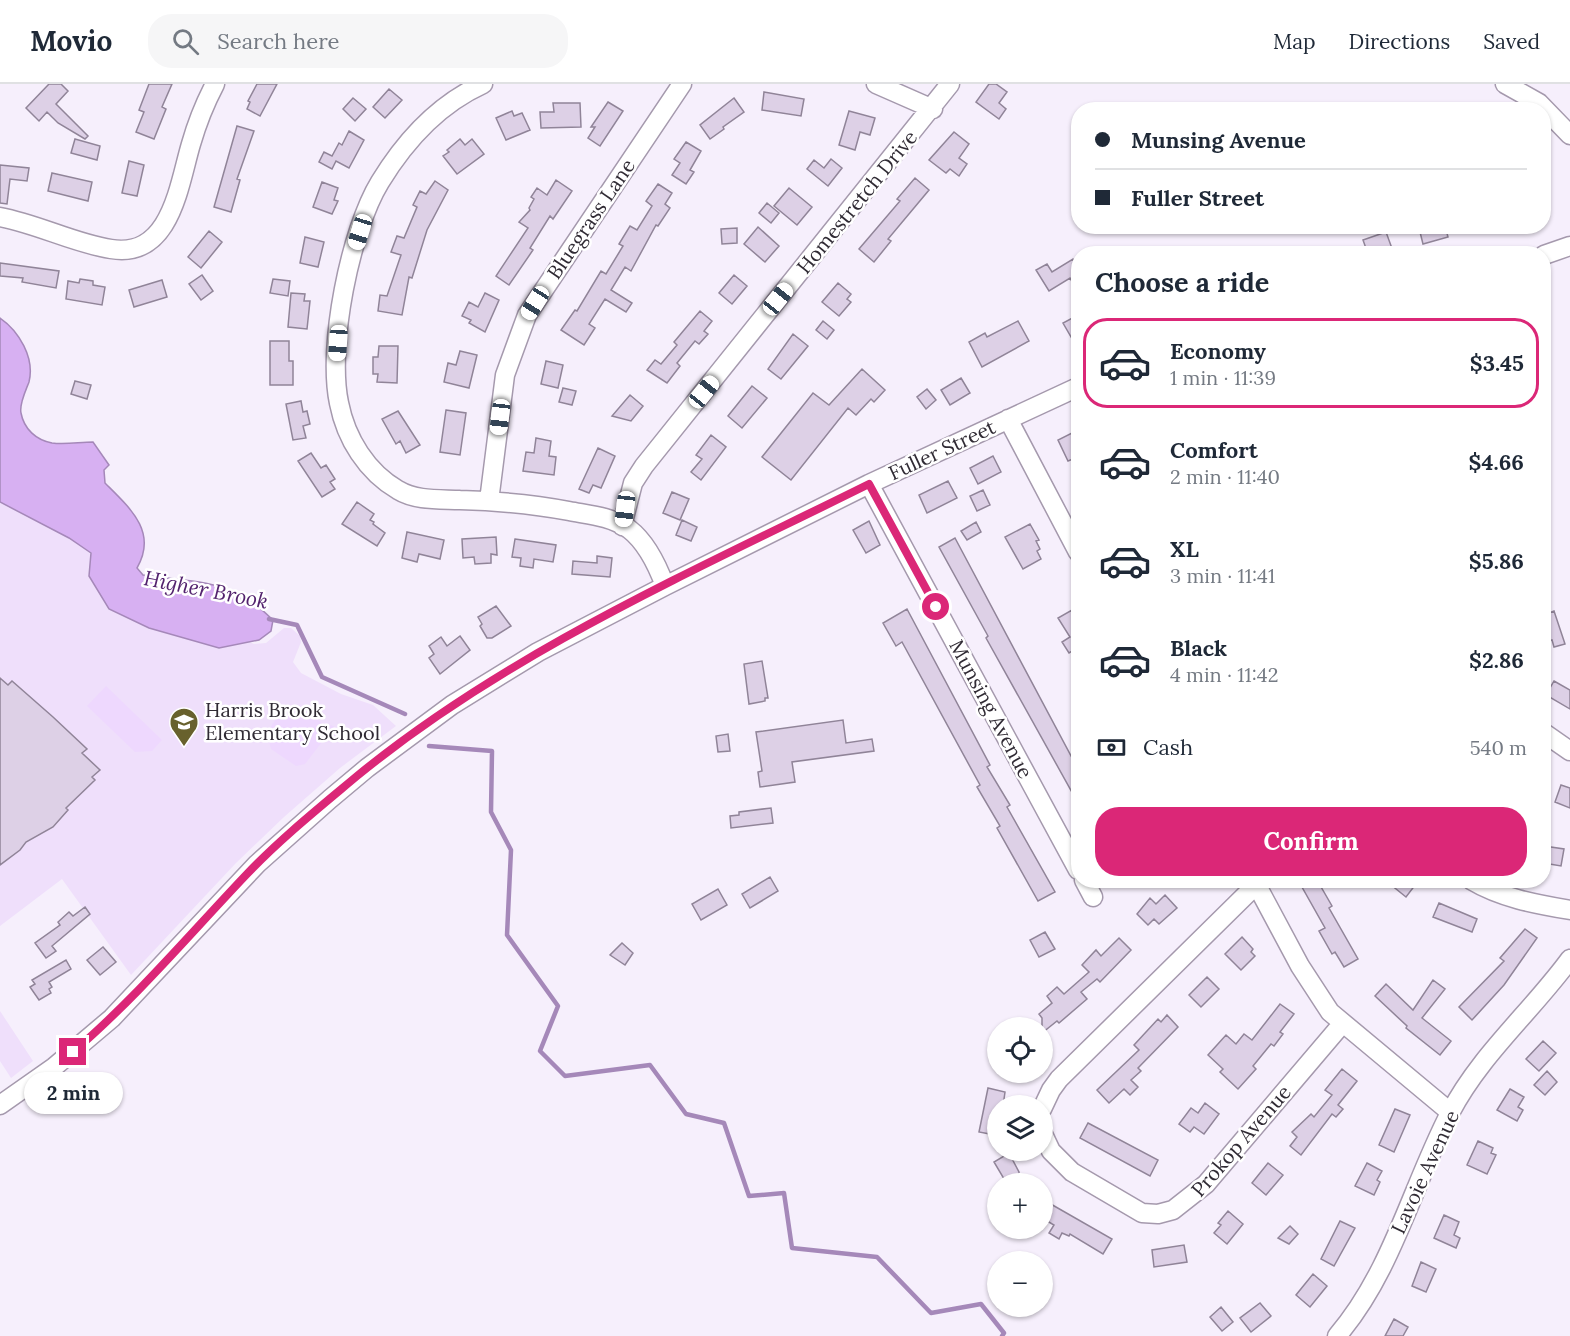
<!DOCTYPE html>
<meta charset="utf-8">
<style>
body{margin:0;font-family:Lora,serif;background:#f6f6f7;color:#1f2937;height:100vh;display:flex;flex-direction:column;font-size:22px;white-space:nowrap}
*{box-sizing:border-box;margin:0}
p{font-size:20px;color:#747a83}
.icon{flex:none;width:33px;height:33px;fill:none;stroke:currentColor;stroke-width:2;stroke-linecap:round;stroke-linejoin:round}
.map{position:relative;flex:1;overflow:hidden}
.side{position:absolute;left:1071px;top:162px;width:480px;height:642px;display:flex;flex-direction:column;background:#fff;border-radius:24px;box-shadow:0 2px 4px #0004}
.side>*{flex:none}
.guide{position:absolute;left:1071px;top:18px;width:480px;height:132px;border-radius:24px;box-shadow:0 2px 4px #0004;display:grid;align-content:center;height:132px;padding:0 24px;background:#fff}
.tools{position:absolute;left:987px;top:933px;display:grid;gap:12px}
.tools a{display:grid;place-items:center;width:66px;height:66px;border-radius:50%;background:#fff;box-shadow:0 2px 4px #0004;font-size:30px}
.end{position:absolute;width:27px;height:27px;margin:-14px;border:8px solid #db2777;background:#fff;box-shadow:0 0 0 3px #fff}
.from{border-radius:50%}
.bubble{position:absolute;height:42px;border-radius:21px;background:#fff;box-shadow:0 2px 4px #0004;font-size:20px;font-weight:800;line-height:42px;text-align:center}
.car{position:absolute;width:18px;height:36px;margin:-18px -9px;border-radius:8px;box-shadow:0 0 4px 2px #0007;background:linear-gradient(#fff 24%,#345 0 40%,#fff 0 76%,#345 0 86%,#fff 0)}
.guide b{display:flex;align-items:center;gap:21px;height:57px;font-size:22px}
.guide b+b{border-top:2px solid #e0e1e3}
.guide i{width:15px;height:15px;background:#1f2937}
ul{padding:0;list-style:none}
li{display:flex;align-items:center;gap:18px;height:90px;margin:0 12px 9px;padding:0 12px;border:3px solid transparent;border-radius:24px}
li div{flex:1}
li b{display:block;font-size:22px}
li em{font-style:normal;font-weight:800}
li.on{border-color:#db2777}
li>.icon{width:54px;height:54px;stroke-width:1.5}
h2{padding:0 24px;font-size:27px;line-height:72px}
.pay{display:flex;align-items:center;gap:15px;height:66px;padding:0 24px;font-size:22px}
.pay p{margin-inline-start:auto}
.action{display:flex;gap:12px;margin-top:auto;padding:12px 24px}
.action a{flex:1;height:69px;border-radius:24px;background:#db2777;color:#fff;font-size:24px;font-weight:800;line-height:69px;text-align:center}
header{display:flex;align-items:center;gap:36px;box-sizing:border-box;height:84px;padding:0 30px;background:#fff;border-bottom:2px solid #e0e1e3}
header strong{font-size:28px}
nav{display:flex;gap:33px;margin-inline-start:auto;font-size:21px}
.search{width:420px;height:54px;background:#f6f6f7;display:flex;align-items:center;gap:15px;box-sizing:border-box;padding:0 21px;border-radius:24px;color:#747a83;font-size:22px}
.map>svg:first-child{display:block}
</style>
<header>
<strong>Movio</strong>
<div class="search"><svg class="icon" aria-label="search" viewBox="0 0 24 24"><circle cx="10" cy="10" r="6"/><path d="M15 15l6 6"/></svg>Search here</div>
<nav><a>Map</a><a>Directions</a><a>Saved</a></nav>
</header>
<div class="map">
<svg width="1570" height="1252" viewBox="0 0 1570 1252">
<rect width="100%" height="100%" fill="#f6effc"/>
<!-- built -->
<path fill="#efdffb" d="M0,411L89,451L94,492L254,560L266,559L284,544H291L300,552L301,558L293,578L301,589L341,610L373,621L396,642L340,684L284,733L236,779L131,891L62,795L0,842Z
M0,927L33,977L11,994L0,977Z"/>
<!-- green -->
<path fill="#eed8fe" d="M106,602L162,656L152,667L135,668L87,622Z
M299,621L327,643L331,641L335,643L337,648L334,653L325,654L305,680L296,682L271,665L267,649C275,635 282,625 299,621Z"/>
<!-- water -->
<path fill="#d7b0f2" stroke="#a588b9" stroke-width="1.5" d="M0,234C19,247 35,274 29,298C26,306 19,320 21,329C24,345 36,356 52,359C65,361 80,358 93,358L109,381L104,386L105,399C130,424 158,448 137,484L143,491C197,499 231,494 273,536L271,547L259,556L219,564L149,544L109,525L89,492L91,469L69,454L0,418Z"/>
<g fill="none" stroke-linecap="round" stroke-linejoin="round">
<!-- stream -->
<path stroke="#a588b9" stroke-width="4.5" d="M269,535L297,541L322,593L405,630
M429,662L492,667L491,728L511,766L507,851L558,922L540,967L565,992L650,981L686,1030L724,1039L749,1112L784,1109L792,1164L877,1173L931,1229L981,1220L1004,1249L1002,1252"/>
</g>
<!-- building -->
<path fill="#ddd0e6" stroke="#908498" stroke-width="1.5" d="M49,0H61L68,7L56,20L88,52L85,55L58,39L47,28L39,37L26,24Z
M149,0H172L162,23L166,25L154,55L136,48L144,28L139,26Z
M257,0H277L260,32L247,25L250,18L248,17Z
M989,0H996L1007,8L999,19L1006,25L999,35L976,18Z
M389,5L402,16L385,34L373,23Z
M764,8L804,15L801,32L762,26Z
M353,14L366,25L355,37L343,25Z
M734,14L744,28L723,43L724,45L710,55L700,41Z
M608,18L623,27L600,62L588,54L595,43H591Z
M553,19H580L581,43L541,44L540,28H554Z
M512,27L514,32L522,29L530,46L506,56L496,34Z
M849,27L875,34L870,51L860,48L855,66L839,61Z
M237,42L254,47L237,95L240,96L231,128L214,123Z
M349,47L364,56L349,84L336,77L332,85L319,78L324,68L332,72L339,59L342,61Z
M954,48L969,60L959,74L967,80L959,92L950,85L946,89L929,76Z
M75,55L100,62L97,76L71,69Z
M460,55L465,61L472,55L484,70L457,90L443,72L449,68L447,66Z
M686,58L701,67L690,86L694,88L686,100L672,91L680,79L674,75Z
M831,75L842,84L828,102L807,85L814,76L824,84Z
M129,77L144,81L137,112L122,109Z
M0,81L29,84L27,97L10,95L7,120L0,119Z
M52,89L92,98L88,117L48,107Z
M915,94L929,106L888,155L891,157L874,178L859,165L900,117L897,115Z
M556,96L572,107L553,135L550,132L530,164L533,166L509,201L496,192L528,144L519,138L530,126L529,124L534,115L531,113L537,104L547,111Z
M435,97L448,106L427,146L412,194L409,193L402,231L378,227L380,211L387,212L401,171L391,168L397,152L404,154L417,123L413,121L420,107L426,110Z
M322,98L338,104L334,116L338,117L332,130L313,123Z
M658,100L672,109L665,120L670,124L658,142L656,141L631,187L625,183L611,206L632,219L626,228L605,215L589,240L595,244L584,261L561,246L575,226L577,227L601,187L606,190L623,162L619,160L630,142L637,146L652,122L646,117Z
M789,104L812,123L797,141L774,122Z
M767,119L779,129L771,139L759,129Z
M1425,142H1445L1448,153L1423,160L1419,144Z
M758,143L779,162L765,178L744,160Z
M737,144V159L722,160L721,145Z
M209,147L222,158L201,184L188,173Z
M1386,148L1394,170H1368L1363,156Z
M305,153L324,158L318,183L300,179Z
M1073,175L1078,184V209L1070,194L1049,207L1036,186L1047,180L1052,188Z
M0,179L59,187L56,204L22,198L23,194L0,192Z
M202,191L213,207L201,216L189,200Z
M734,191L747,202L732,220L719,209Z
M80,195L93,197V201L105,203L102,221L66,215L68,197L79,199Z
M273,195L290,197L288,212L270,209Z
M162,196L167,213L134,223L129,206Z
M838,199L851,210L847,215L851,218L839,232L822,218Z
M291,209L305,210L304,217H310L307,245L288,243Z
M485,209L499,216L485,248L469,239L471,236L462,232L469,218L478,223Z
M700,227L712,237L704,247L708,250L699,260L695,257L677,279L680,282L667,299L647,286L655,276L661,280L677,261L674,258Z
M1078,231V265L1063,239Z
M823,237L834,246L827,255L816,246Z
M1018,237L1029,257L982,283L969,258L985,249L987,253Z
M793,250L808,262L781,295L768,285Z
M270,257H289V277H293V301H270Z
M379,262H398L397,299L377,298L378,290H373V273H378Z
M460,267L477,271L469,304L444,298L448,279L456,281Z
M546,277L563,281L558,304L541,300Z
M862,285L885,306L874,318L871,315L856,331L848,324L791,396L762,373L813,309L829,321Z
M961,294L970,309L950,321L941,306Z
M75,297L91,301L87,315L71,310Z
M752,302L767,314L742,344L728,332Z
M563,304L576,307L572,321L559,318Z
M927,305L936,316L926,325L917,313Z
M630,311L643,322L631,337L612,332Z
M301,317L303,328L307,327L310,340L303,342L306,354L293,356L286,320Z
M446,326L466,329L460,371L440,368Z
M398,327L420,361L406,369L400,357L396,360L382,335Z
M1078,346V373L1068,377L1058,356Z
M711,351L726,363L701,396L691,388L702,375L696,371Z
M536,354L551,357L549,372L556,373L554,391L523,387L526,368L534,369Z
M598,364L615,372L601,404L593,401L589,409L579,405Z
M311,369L321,384L326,381L335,395L330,398L335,405L322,413L298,377Z
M993,372L1001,388L978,400L970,384Z
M948,397L957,414L927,429L919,411Z
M983,406L990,421L977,427L970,412Z
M672,408L689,415L680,436L663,429Z
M357,418L374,430L370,436L374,438L373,440L385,449L377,462L342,440Z
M682,436L697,443L691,457L676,451Z
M869,437L880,461L866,469L853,446Z
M976,438L981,448L967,456L961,447Z
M1030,440L1039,456L1036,457L1040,465L1037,467L1041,475L1023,485L1005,453Z
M407,448L444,456L440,475L419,470L417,478L402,474Z
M496,453L497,471L491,470V479L475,480L474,473L463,474L462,455Z
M955,454L1078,685V719L986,554L988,552L939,463Z
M515,455L556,461L553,478L534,475L533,484L520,482L521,474L512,473Z
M597,472L612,474L610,493L572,490L573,477L597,479Z
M496,522L511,542L492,554H487L480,542L482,540L478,533Z
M907,525L990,681L987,683L1010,721L1007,723L1055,808L1038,817L997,744L1000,742L977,703L980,701L902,558L896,562L883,539Z
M1072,526L1078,537V566L1077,564L1069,569L1062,558L1070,553L1058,534Z
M1554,527L1565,560L1554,563L1552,556L1548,557L1544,544V531Z
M460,552L470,566L440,590L429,574L434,570L429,562L441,553L447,562Z
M762,577L768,614H765V617L749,620L744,580Z
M0,594L8,601L12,597L53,633L87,665L82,669L100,686L92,693L95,696L66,724L68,726L53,743L26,758L20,766L0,781Z
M1554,597L1570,606V625L1546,611Z
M843,636L846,659L872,655L874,667L792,678L795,698L760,703L758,688L762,687L756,648Z
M728,650L730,667L718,668L716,652Z
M1561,701L1570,704V724L1555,718Z
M771,724L773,739L731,744L730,732L739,731V728Z
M1544,762L1564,765L1561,782L1544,779Z
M770,793L778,807L750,824L742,810Z
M1298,796H1317L1332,822L1329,824L1358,875L1344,883L1335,868L1332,870L1319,847L1325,844Z
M1385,796H1419L1406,813Z
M718,805L727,821L701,836L692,820Z
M1165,811L1177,824L1159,840L1154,835L1148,841L1137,830L1150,814L1156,820Z
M1439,819L1477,835L1472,848L1433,833Z
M85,823L90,830L52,862L56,867L46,874L35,859L60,841L58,838L69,828L73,832Z
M1525,845L1537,854L1504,901L1472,936L1459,923L1504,877L1500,874Z
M1045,848L1055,865L1039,873L1030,856Z
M1242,853L1253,865L1251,868L1255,872L1241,886L1225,870Z
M1119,854L1131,866L1100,898L1097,895L1081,908L1087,915L1059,939L1057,937L1042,949V934L1039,930L1052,919L1047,912L1057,903L1064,910L1089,888L1082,881L1096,866L1101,872Z
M622,859L633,869L625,881L610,871Z
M103,863L116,878L100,891L87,876Z
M66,876L71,885L49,898L52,903L49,905L51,909L39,916L30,903L35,900L32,896Z
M1207,893L1219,905L1201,923L1189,911Z
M1433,896L1445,905L1422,934L1451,957L1440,971L1406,944L1407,942L1375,912L1386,900L1413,926Z
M1280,920L1294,930L1280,948L1283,950L1274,962L1271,960L1253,982L1256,985L1238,1005L1220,988L1223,985L1208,971L1226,951L1236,960L1244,950L1252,956Z
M1167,931L1178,943L1138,984L1141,987L1131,996L1138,1003L1130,1011L1124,1005L1109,1019L1097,1006L1139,966L1134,961L1158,935L1161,938Z
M1543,957L1556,969L1539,987L1526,975Z
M1342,985L1357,997L1338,1021L1343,1025L1336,1033L1332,1030L1301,1071L1290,1062L1297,1053L1292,1048L1311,1030L1314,1033L1332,1011L1325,1006Z
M1547,987L1557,998L1545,1011L1534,1001Z
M988,1004L1005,1008L1003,1022H998L995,1051L979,1048Z
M1510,1005L1524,1013L1518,1023L1523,1026L1517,1037L1497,1026Z
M1205,1019L1219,1030L1204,1050L1194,1043L1190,1048L1179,1040L1191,1024L1198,1029Z
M1395,1025L1410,1031L1394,1068L1379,1061Z
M1088,1039L1158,1076L1150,1092L1080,1054Z
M1478,1057L1493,1064L1491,1069L1496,1071L1487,1090L1467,1081Z
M1009,1069L1019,1088V1092L1007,1100L994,1078Z
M1268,1079L1283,1091L1266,1111L1252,1099Z
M1367,1079L1382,1087L1377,1096L1380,1098L1374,1111L1355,1102Z
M1042,1115L1112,1155L1103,1170L1070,1150L1069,1152L1062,1149L1059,1155L1049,1149L1054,1141L1042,1134Z
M1228,1127L1243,1140L1227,1160L1214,1149L1221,1141L1218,1139Z
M1444,1131L1459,1138L1454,1151L1460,1154L1456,1164L1434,1154Z
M1340,1137L1355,1144L1334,1182L1321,1175Z
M1290,1142L1298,1150L1289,1160L1278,1154Z
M1184,1161L1187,1178L1154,1183L1152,1166Z
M1421,1178L1436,1185L1426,1208L1412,1202Z
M1313,1190L1327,1202L1310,1223L1296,1211Z
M1260,1219L1271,1232L1251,1248L1240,1234Z
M1221,1223L1233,1238L1222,1247L1210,1233Z
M1394,1235L1408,1243L1403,1252H1385Z"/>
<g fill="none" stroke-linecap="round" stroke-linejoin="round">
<!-- minor casing -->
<g stroke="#a599ad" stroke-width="21">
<path id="minor" d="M483,0C439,20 405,57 380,98C350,147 327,263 339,319C346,355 367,388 398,406C416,417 440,415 460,416C497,417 532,420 569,427C590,431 610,432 629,445C646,458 658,483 665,502
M876,0L933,25
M1505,0L1539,19L1570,51
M0,133C38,140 73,159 111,165C171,175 179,100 191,60C197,39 205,19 215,0
M1544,171L1570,162
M1008,335L1078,468
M869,400L1078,786
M489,417L505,291L527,231L682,0
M622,442L633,399L644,382L950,0
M1544,649L1570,667
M1084,796L1093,813
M1254,796L1300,882L1330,928L1450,1028
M1471,796C1501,814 1535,820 1570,826
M0,1021L54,983L112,934L257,780L330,715L367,684L452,621L538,568L665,502L869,400L1078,303
M1042,1025L1051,1006L1059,995L1261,796
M1042,1048L1051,1067L1072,1088L1142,1129L1158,1130L1173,1126L1206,1100L1342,940
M1337,1252C1392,1188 1412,1102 1450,1029C1480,971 1532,927 1570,875"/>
</g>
<!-- minor -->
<use href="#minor" stroke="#fff" stroke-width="18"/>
</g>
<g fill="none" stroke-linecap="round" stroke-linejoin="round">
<!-- route -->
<path stroke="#db2777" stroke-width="8" d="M73,968C136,914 189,851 246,791C280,755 320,723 357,692C510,567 694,487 869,400L936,523"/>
</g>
<!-- icons -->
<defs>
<g id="school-pin" transform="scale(1.5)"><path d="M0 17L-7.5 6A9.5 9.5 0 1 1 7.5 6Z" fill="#68612d" stroke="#fff"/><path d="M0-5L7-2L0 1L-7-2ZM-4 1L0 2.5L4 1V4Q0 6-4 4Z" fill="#fff"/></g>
</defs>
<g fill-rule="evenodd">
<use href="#school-pin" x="184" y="638"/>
</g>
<g text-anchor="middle" stroke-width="5" stroke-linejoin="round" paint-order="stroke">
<!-- street labels -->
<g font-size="20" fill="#302b34" stroke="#fff">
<text transform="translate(857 118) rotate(-51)" y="7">Homestretch Drive</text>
<text transform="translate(591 135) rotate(-56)" y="7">Bluegrass Lane</text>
<text transform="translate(942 366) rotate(-25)" y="7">Fuller Street</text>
<text transform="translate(991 625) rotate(62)" y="7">Munsing Avenue</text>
<text transform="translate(1241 1057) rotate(-49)" y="7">Prokop Avenue</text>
<text transform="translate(1425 1088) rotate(-65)" y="7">Lavoie Avenue</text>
</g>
<!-- poi labels -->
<g font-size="20" fill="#302b34" stroke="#fff" text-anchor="start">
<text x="205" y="633">Harris Brook<tspan x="205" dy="23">Elementary School</tspan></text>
</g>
<!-- water labels -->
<g font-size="21" font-style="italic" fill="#53236e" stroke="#fff">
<text transform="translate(206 506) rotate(11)" y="7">Higher Brook</text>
</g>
</g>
</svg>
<div class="tools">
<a><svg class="icon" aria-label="locate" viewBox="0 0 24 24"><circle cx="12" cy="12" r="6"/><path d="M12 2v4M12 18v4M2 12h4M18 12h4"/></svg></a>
<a><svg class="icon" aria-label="layers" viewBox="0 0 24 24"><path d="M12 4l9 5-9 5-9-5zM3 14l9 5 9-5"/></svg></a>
<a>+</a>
<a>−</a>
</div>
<i class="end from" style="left:936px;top:523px"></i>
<i class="end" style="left:73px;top:968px"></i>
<div class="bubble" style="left:24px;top:988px;width:99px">2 min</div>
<i class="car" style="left:360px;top:148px;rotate:197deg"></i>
<i class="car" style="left:778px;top:215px;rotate:39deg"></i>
<i class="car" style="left:535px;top:219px;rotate:212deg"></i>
<i class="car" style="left:338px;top:259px;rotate:184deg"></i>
<i class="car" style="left:704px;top:308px;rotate:39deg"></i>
<i class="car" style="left:500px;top:333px;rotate:187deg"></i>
<i class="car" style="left:625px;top:425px;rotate:187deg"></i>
<div class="guide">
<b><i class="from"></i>Munsing Avenue</b>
<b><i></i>Fuller Street</b>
</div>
<section class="side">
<h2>Choose a ride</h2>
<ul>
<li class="on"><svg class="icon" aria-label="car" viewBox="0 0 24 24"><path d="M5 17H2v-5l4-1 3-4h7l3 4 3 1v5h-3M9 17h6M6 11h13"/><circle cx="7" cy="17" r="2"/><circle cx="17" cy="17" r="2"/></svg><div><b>Economy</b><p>1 min · 11:39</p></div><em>$3.45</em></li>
<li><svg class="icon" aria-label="car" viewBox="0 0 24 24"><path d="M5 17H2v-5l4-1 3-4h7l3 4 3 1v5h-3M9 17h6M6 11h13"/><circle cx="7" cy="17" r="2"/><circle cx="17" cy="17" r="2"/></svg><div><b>Comfort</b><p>2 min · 11:40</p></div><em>$4.66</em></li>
<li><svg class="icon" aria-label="car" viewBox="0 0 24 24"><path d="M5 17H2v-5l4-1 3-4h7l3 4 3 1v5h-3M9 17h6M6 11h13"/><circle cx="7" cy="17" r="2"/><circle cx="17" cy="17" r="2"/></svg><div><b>XL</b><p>3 min · 11:41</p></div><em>$5.86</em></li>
<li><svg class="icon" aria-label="car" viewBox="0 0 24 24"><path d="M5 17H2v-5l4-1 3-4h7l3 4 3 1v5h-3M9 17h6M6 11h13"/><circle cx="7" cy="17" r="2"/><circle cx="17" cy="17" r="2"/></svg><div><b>Black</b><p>4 min · 11:42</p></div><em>$2.86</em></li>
</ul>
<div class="pay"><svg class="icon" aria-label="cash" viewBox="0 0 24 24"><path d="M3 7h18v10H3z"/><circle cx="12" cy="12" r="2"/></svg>Cash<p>540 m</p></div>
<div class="action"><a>Confirm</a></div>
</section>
</div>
